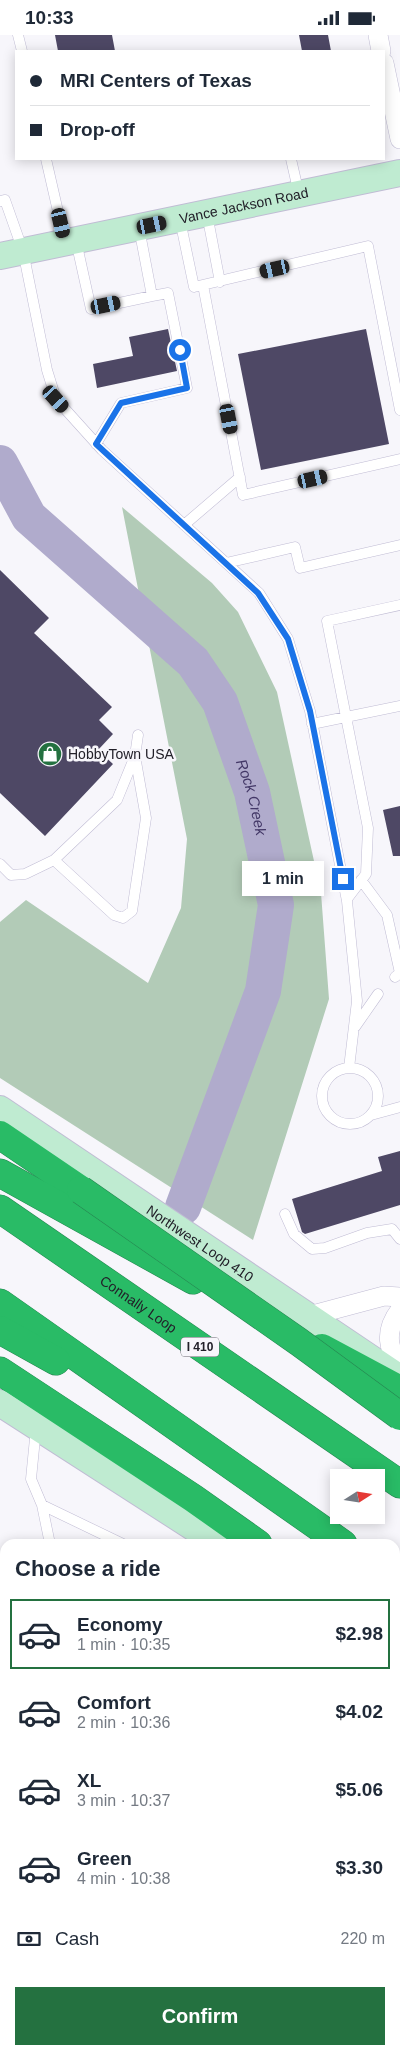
<!DOCTYPE html>
<meta charset="utf-8">
<style>
body{margin:0;font-family:Helvetica,sans-serif;background:#f6f6f7;color:#1f2937;height:100vh;display:flex;flex-direction:column;font-size:19px;white-space:nowrap}
*{box-sizing:border-box;margin:0}
p{font-size:16px;color:#747a83}
.icon{flex:none;width:28px;height:28px;fill:none;stroke:currentColor;stroke-width:2;stroke-linecap:round;stroke-linejoin:round}
.map{position:relative;flex:1;overflow:hidden}
.drawer{position:absolute;left:0px;top:1504px;width:400px;height:516px;display:flex;flex-direction:column;background:#fff;border-radius:15px 15px 0 0;box-shadow:0 2px 12px #0003}
.drawer>*{flex:none}
.hud{position:absolute;left:15px;top:15px;width:370px;height:110px;border-radius:0px;box-shadow:0 2px 12px #0003;display:grid;align-content:center;height:110px;padding:0 15px;background:#fff}
.needle{width:32px;rotate:78deg}
.buttons{position:absolute;left:330px;top:1434px;display:grid;gap:10px}
.buttons a{display:grid;place-items:center;width:55px;height:55px;border-radius:0px;background:#fff;box-shadow:0 2px 12px #0003;font-size:25px}
.end{position:absolute;width:22px;height:22px;margin:-11px;border:6px solid #1a73e8;background:#fff;box-shadow:0 0 0 2px #fff}
.from{border-radius:50%}
.bubble{position:absolute;height:35px;border-radius:0px;background:#fff;box-shadow:0 2px 12px #0003;font-size:16px;font-weight:700;line-height:35px;text-align:center}
.car{position:absolute;width:15px;height:30px;margin:-15px -8px;border-radius:6px;box-shadow:0 0 4px 1px #0007;background:linear-gradient(#222 24%,#8ab4d8 0 40%,#222 0 76%,#8ab4d8 0 86%,#222 0)}
.hud b{display:flex;align-items:center;gap:18px;height:48px;font-size:19px}
.hud b+b{border-top:1px solid #e0e1e3}
.hud i{width:12px;height:12px;background:#1f2937}
ul{padding:0;list-style:none}
li{display:flex;align-items:center;gap:15px;height:70px;margin:0 10px 8px;padding:0 5px;border:2px solid transparent;border-radius:0px}
li div{flex:1}
li b{display:block;font-size:19px}
li em{font-style:normal;font-weight:700}
li.on{border-color:#247140}
li>.icon{width:45px;height:45px;stroke-width:1.5}
h2{padding:0 15px;font-size:22px;line-height:60px}
.pay{display:flex;align-items:center;gap:12px;height:55px;padding:0 15px;font-size:19px}
.pay p{margin-inline-start:auto}
.action{display:flex;gap:10px;margin-top:auto;padding:10px 15px}
.action a{flex:1;height:58px;border-radius:0px;background:#247140;color:#fff;font-size:20px;font-weight:700;line-height:58px;text-align:center}
.status{display:flex;justify-content:space-between;align-items:center;height:35px;padding:0 25px;background:#fff;direction:ltr}
.status svg{height:14px;fill:currentColor}
.map>svg:first-child{display:block}
</style>
<div class="status"><b>10:33</b><svg viewBox="0 0 49 12"><path d="M0 12V9h3v3zM5 12V6h3v6zM10 12V3h3v9zM15 12V0h3v12zM26 1h20v11H26zM47 4h2v5h-2z"/></svg></div>
<div class="map">
<svg width="400" height="2019" viewBox="0 0 400 2019">
<rect width="100%" height="100%" fill="#f7f6fb"/>
<!-- green -->
<path fill="#b2cbb7" d="M122,472L212,548L238,577L277,657L321,858L329,964L253,1205L0,1043V887L26,865L148,948L181,873L187,804Z"/>
<g fill="none" stroke-linecap="round" stroke-linejoin="round">
<!-- river -->
<g stroke="#b0abcc" stroke-width="36">
<path id="s1" d="M0,428L29,482L193,627L220,667L252,757L276,870L263,956L183,1172"/>
<path d="M308,2015L309,2019"/>
</g>
</g>
<!-- building -->
<path fill="#4e4865" d="M55,0H112L115,16H58Z
M299,0H328L331,16H302Z
M168,294L177,336L97,353L93,329L133,321L129,302Z
M366,294L389,409L261,435L238,319Z
M0,535L49,583L34,598L112,672L99,685L113,699L98,715L113,729L45,801L0,758Z
M400,771V821H393L383,775Z
M400,1116V1170L305,1199L302,1197L292,1164L382,1136L378,1122Z"/>
<g fill="none" stroke-linecap="round" stroke-linejoin="round">
<!-- lane casing -->
<g stroke="#c0bcd4" stroke-width="11">
<path id="lane" d="M18,0L22,16
M46,124L65,207
M291,124L299,159
M0,166L5,165L23,216L47,335L56,364L102,415L259,558L288,604L310,676L347,866L357,966L349,1033
M207,179L220,247
M180,185L194,252L368,211L400,375
M76,206L91,274L152,261L139,193
M203,250L243,460L400,424
M96,409L121,368L187,353L168,258L152,261
M184,490L240,442
M226,528L295,512L300,533L400,510
M312,689L400,671
M54,825L114,880L123,883L132,876L146,783L135,721
M0,829L11,840L25,839L54,825L117,765L135,721L138,700
M361,845L387,880L400,938L395,942
M347,864L366,839L368,793L327,586L400,570
M355,992L378,959
M322 1061a28 28 0 1 1 56 0a28 28 0 1 1-56 0Z
M371,1080L400,1072
M285,1179L294,1199L312,1214L325,1213L367,1198L392,1194L400,1204
M36,1393L31,1444L42,1470L123,1509
M42,1470L50,1509
M0,1548L5,1547
M0,1658L5,1681
M395,1695L400,1686
M0,1706L5,1705
M78,2015L79,2019
M0,2018L14,2015"/>
</g>
<!-- street casing -->
<g stroke="#c0bcd4" stroke-width="20">
<path id="street" d="M378,0L381,16
M384,28L400,104
M400,1275C383,1297 389,1313 400,1337
M309,1281L384,1261L400,1262"/>
</g>
<!-- secondary casing -->
<g stroke="#c0bcd4" stroke-width="28">
<g id="secondary">
<path id="s2" d="M0,221L400,138"/>
<path id="s3" d="M0,1074L400,1343"/>
<path d="M0,1368L219,1509"/>
<path d="M395,1626L400,1630"/>
</g>
</g>
<!-- highway casing -->
<g stroke="#278551" stroke-width="29">
<g id="highway">
<path d="M0,1100L81,1155"/>
<path d="M0,1138L193,1245"/>
<path id="s4" d="M0,1174L400,1449"/>
<path d="M0,1268L343,1509"/>
<path d="M0,1295L56,1326"/>
<path d="M322,1313L400,1355"/>
<path d="M0,1336L193,1463L258,1509"/>
<path d="M395,1545L400,1548"/>
<path d="M395,1605L400,1609"/>
</g>
</g>
<!-- lane -->
<use href="#lane" stroke="#fff" stroke-width="10"/>
<!-- street -->
<use href="#street" stroke="#fff" stroke-width="19"/>
<!-- secondary -->
<use href="#secondary" stroke="#bfebd1" stroke-width="26"/>
<!-- highway -->
<use href="#highway" stroke="#29bb66" stroke-width="28"/>
<!-- highway-bridge casing -->
<g stroke="#278551" stroke-width="29" stroke-linecap="butt">
<path id="highway-bridge" d="M81,1155L299,1307L400,1381"/>
</g>
<!-- highway-bridge -->
<use href="#highway-bridge" stroke="#29bb66" stroke-width="28"/>
</g>
<g fill="none" stroke-linecap="round" stroke-linejoin="round">
<!-- route -->
<path stroke="#1a73e8" stroke-width="6" d="M180,315L187,353L121,368L96,409L258,558L288,604L310,676L343,844"/>
</g>
<!-- icons -->
<defs>
<g id="shop-disc" transform="scale(1.25)"><circle r="9.5" fill="#247140" stroke="#f7f6fb"/><path d="M-5-2.5h2.3a2.7 3.5 0 0 1 5.4 0H5L5.5 6h-11ZM-1.5-2.5h3a1.5 2.3 0 0 0-3 0Z" fill="#fff"/></g>
</defs>
<g fill-rule="evenodd">
<use href="#shop-disc" x="50" y="719"/>
</g>
<g text-anchor="middle" stroke-width="5" stroke-linejoin="round" paint-order="stroke">
<!-- shield labels -->
<rect fill="#f7f6fb" stroke="#626068" stroke-width="1" x="181" y="1302.5" width="38" height="19" rx="4"/>
<g font-size="12" font-weight="bold" fill="#222029">
<text x="200" y="1316">I 410</text>
</g>
<!-- street labels -->
<g font-size="14" fill="#222029" stroke="#f7f6fb">
<text dy="5" stroke="none"><textPath href="#s2" startOffset="249">Vance Jackson Road</textPath></text>
<text dy="5" stroke="none"><textPath href="#s3" startOffset="241">Northwest Loop 410</textPath></text>
<text dy="5" stroke="none"><textPath href="#s4" startOffset="168">Connally Loop</textPath></text>
</g>
<!-- poi labels -->
<g font-size="14" fill="#222029" stroke="#f7f6fb" text-anchor="start">
<text x="68" y="724">HobbyTown USA</text>
</g>
<!-- water labels -->
<g font-size="15" font-style="italic" fill="#433867" stroke="#f7f6fb">
<text dy="5" stroke="none"><textPath href="#s1" startOffset="429">Rock Creek</textPath></text>
</g>
</g>
</svg>
<div class="buttons">
<a><svg class="needle" viewBox="-14 -14 28 28"><path d="M0-13l5 13h-10z" fill="#e53935"/><path d="M0 13l5-13h-10z" fill="#747a83"/></svg></a>
</div>
<i class="end from" style="left:180px;top:315px"></i>
<i class="end" style="left:343px;top:844px"></i>
<div class="bubble" style="left:242px;top:826px;width:82px">1 min</div>
<i class="car" style="left:61px;top:188px;rotate:167deg"></i>
<i class="car" style="left:152px;top:190px;rotate:78deg"></i>
<i class="car" style="left:275px;top:234px;rotate:257deg"></i>
<i class="car" style="left:106px;top:270px;rotate:78deg"></i>
<i class="car" style="left:56px;top:364px;rotate:138deg"></i>
<i class="car" style="left:229px;top:384px;rotate:169deg"></i>
<i class="car" style="left:313px;top:444px;rotate:77deg"></i>
<div class="hud">
<b><i class="from"></i>MRI Centers of Texas</b>
<b><i></i>Drop-off</b>
</div>
<section class="drawer">
<h2>Choose a ride</h2>
<ul>
<li class="on"><svg class="icon" aria-label="car" viewBox="0 0 24 24"><path d="M5 17H2v-5l4-1 3-4h7l3 4 3 1v5h-3M9 17h6M6 11h13"/><circle cx="7" cy="17" r="2"/><circle cx="17" cy="17" r="2"/></svg><div><b>Economy</b><p>1 min · 10:35</p></div><em>$2.98</em></li>
<li><svg class="icon" aria-label="car" viewBox="0 0 24 24"><path d="M5 17H2v-5l4-1 3-4h7l3 4 3 1v5h-3M9 17h6M6 11h13"/><circle cx="7" cy="17" r="2"/><circle cx="17" cy="17" r="2"/></svg><div><b>Comfort</b><p>2 min · 10:36</p></div><em>$4.02</em></li>
<li><svg class="icon" aria-label="car" viewBox="0 0 24 24"><path d="M5 17H2v-5l4-1 3-4h7l3 4 3 1v5h-3M9 17h6M6 11h13"/><circle cx="7" cy="17" r="2"/><circle cx="17" cy="17" r="2"/></svg><div><b>XL</b><p>3 min · 10:37</p></div><em>$5.06</em></li>
<li><svg class="icon" aria-label="car" viewBox="0 0 24 24"><path d="M5 17H2v-5l4-1 3-4h7l3 4 3 1v5h-3M9 17h6M6 11h13"/><circle cx="7" cy="17" r="2"/><circle cx="17" cy="17" r="2"/></svg><div><b>Green</b><p>4 min · 10:38</p></div><em>$3.30</em></li>
</ul>
<div class="pay"><svg class="icon" aria-label="cash" viewBox="0 0 24 24"><path d="M3 7h18v10H3z"/><circle cx="12" cy="12" r="2"/></svg>Cash<p>220 m</p></div>
<div class="action"><a>Confirm</a></div>
</section>
</div>
